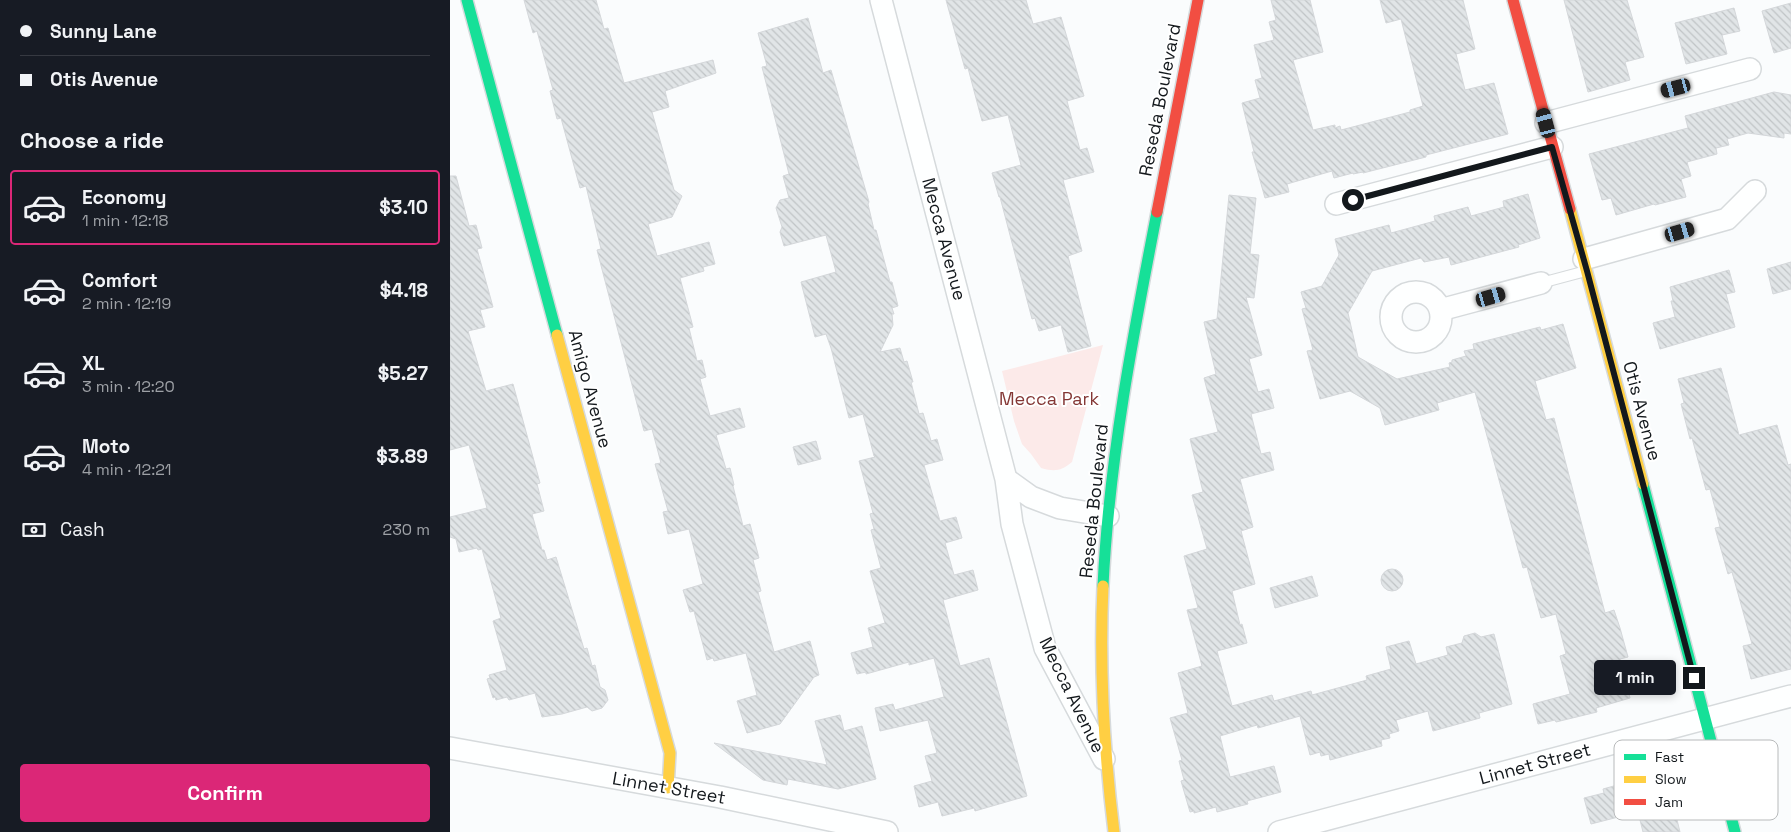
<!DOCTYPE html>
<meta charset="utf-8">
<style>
body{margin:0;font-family:"Space Grotesk",sans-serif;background:#20242c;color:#f1f3f6;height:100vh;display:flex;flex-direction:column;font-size:19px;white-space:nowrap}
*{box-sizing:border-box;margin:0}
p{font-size:16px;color:#9ea1a6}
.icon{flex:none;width:28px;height:28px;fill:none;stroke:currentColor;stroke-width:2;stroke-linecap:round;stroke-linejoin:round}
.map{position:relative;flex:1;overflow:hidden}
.side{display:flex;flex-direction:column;background:#171b24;width:450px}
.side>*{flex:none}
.hud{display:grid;align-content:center;height:110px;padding:0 20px;background:#171b24}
.end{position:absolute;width:22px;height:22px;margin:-11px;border:6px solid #13181c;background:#fff;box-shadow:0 0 0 2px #fff}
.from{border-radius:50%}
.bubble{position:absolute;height:35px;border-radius:5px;background:#171b24;box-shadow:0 2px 8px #0003;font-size:16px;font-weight:700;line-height:35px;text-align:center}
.car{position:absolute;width:15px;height:30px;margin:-15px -8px;border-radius:6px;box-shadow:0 0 4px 1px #0007;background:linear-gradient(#222 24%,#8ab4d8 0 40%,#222 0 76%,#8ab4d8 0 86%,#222 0)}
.hud b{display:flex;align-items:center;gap:18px;height:48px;font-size:19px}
.hud b+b{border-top:1px solid #363941}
.hud i{width:12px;height:12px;background:#f1f3f6}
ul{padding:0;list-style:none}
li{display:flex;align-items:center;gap:15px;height:75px;margin:0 10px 8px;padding:0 10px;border:2px solid transparent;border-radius:5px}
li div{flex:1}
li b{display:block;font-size:19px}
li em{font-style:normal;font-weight:700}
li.current{border-color:#db2777}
li>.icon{width:45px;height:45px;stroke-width:1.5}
h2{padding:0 20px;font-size:22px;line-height:60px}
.pay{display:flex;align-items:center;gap:12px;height:55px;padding:0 20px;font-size:19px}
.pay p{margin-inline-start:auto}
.button{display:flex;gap:10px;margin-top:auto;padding:10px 20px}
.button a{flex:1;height:58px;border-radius:5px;background:#db2777;color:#fff;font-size:20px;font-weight:700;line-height:58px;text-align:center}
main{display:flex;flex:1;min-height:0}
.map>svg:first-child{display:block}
</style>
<main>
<section class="side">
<div class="hud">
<b><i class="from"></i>Sunny Lane</b>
<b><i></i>Otis Avenue</b>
</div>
<h2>Choose a ride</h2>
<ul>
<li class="current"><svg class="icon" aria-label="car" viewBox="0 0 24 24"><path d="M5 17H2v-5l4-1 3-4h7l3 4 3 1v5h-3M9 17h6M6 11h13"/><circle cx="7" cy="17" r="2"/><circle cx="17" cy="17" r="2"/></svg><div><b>Economy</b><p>1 min · 12:18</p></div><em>$3.10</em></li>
<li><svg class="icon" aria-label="car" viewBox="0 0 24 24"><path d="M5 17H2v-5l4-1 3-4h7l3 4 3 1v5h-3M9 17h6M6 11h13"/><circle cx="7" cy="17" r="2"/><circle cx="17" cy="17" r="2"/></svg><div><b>Comfort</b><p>2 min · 12:19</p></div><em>$4.18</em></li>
<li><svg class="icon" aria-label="car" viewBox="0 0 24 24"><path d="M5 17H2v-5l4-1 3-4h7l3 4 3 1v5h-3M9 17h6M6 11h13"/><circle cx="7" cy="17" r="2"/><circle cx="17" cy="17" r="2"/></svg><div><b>XL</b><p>3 min · 12:20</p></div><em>$5.27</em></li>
<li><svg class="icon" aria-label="car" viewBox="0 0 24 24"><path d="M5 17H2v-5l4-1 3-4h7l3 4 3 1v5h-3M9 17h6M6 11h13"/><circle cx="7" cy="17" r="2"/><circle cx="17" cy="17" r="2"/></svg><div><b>Moto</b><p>4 min · 12:21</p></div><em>$3.89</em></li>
</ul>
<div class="pay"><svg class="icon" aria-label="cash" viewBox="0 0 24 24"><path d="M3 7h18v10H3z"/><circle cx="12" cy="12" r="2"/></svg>Cash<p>230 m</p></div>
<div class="button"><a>Confirm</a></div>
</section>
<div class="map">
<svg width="1341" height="832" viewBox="0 0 1341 832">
<defs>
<pattern id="building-back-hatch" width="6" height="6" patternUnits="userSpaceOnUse" patternTransform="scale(1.25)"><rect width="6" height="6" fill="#e1e5e7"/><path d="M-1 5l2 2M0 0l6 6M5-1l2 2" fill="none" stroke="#c0c4c6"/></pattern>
</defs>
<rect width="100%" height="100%" fill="#fafcfd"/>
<!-- green -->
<path fill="#fceae9" d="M653,345L622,462C611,471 605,472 591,468L581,454L572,444L564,421L552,371Z"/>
<!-- building -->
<path fill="url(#building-back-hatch)" stroke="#d4d7da" d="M74,0H146L154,29L158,28L174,83L263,60L266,73L215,91L219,107L202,112L224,190L232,196L222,217L198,224L207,256L259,242L265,264L253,267L254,271L230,278L243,327L239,328L247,361L252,360L256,377L250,379L260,416L290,408L295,427L266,435L276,469L280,468L284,485L283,486L293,526L300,524L309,558L303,560L311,591L308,592L324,652L360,641L369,675L364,677L330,724L297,733L287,701L307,695L296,653L264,661L263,658L257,660L244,611L240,612L233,590L253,584L239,529L218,534L213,512L218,511L205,464L211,463L202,429L194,431L147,250L151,249L136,186L130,188L111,118L107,119L100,91L103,90L87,31L83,33Z
M496,0H576L583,24L611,17L634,96L617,101L630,150L637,148L644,172L613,180L632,251L618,256L641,346L618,352L611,325L589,331L585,318L582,319L550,197H549L542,173L571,165L558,115L532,121L518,68L515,69Z
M821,0H860L873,52L843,60L863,130L885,125V128L890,126L891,130L960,112V110L973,106L951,19L936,23L930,0H1013L1025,49L1006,54L1015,90L1044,83L1058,134L976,155V157L913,173V172L903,174V173L884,178L882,171L837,184L839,192L815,198L802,152H804L792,103L810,98L805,80L812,78L804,45L824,40L819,22L826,20Z
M1114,0H1177L1194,57L1175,62L1180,80L1138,92Z
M1341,3V48L1324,53L1312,11Z
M1284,8L1290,31L1272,35L1277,54L1236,64L1225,23Z
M358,18L373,73L381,70L419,202L418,204L424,230H426L440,282H442L448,306L442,308L444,314H442L443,325L430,352L450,348L454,362L457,361L463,382H461L469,414L473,413L481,441L487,439L493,460L474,465L490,521L506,517L512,538L495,543L504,575L523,570L528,590L493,600L510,666L539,658L577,796L525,811L524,808L492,816L488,802L469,807L464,786L482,781L475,756L487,753L478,720L430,731L425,708L443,704L445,710L494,697L484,658L459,665V662L416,674V672L407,674L401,653L423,647L418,628L435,623L420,571L431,568L421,530L424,529L420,514L423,513L409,461L425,457L424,456L413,414L399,418L381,348L376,334L365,337L351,282L386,272L376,235L334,246L330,232L332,227L326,208L330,200L339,198L333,176L339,174L312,67L317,66L308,33Z
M1324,92L1341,95V134L1334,133V138L1298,133L1277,139L1279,145L1266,148L1267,154L1237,162L1241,176L1231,179L1236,197L1205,205L1204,204L1166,215L1161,198L1152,200L1139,154L1238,128L1235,116Z
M0,176H6L19,226L26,225L32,248L27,249L43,307L30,310L35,327L18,331L36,391L63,384L90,483L87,484L94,511L82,514L92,550H94L97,560L106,557L134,649L137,648L142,666L145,665L150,687L155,690L158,700L152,708L142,711L137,707L112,714L92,717L85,693L59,700L57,697L46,700L45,697L43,698L37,679L40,678L39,675L57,670L43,621L51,618L32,549L28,550L27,548L9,552L6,539L0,537V517L37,508L19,445L0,450Z
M1078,194L1090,238L1068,245L1069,247L1001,265L999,257L974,262L971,258L922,271L898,313L908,357L947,379L1000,367L999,363L1002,362V360L1016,356L1014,351L1024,349L1023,344L1090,327L1091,330L1113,324L1126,368L1085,381L1096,420L1104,418L1155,613L1164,610L1170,628L1178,657L1170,659L1180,698L1146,708L1147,712L1106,722L1105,720L1088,724L1083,704L1120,694L1110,656L1116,654L1106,614L1091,618L1077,567L1073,568L1025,392L987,403L989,410L935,425L930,408L900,391L870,399L857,351L863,350L852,309L856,308L851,292L872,286L889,255L885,239L939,225L941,233L985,221L984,216L1018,207L1021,216L1054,207L1053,201Z
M779,195L806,198L800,254L809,255L804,298L796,297L812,355L799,359L808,392L819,389L824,408L801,414L811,454L820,452L824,470L790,479L803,527L791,531L805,584L782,591L790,625L792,624L797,643L767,651L782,706L822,695L824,701L861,691L862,695L917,680L916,676L941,669L936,647L959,641L966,664L998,655L996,647L1012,643L1014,636L1025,633L1031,637L1044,634L1062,704L1029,713L1030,718L983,731L978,711L946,720L949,731L939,734L940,738L931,740L932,746L880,760L879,754L871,756L870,752L860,755L850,716L808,728L807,725L770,736L780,777L824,766L831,792L797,801L798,804L767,812L766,807L744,813V811L740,812L731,781L734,780L729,761L732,760L720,718L738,713L728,673L752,666L737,610L748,608L734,556L757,549L742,495L753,492L740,439L768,432L754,378L766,374L754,322L767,319Z
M1341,262V289L1323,294L1317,269Z
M1279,270L1285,292L1276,294L1285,327L1210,349L1203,323L1225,317L1221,301H1223L1220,287Z
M1271,368L1289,435L1327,425L1338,465L1341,464V669L1301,679L1293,646L1302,644L1282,572L1278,574L1265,528L1270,527L1260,489L1256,490L1242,438L1240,439L1231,404L1234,403L1228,379Z
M366,441L371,459L348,465L343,447Z
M931 580a11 11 0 1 1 22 0a11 11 0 1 1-22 0Z
M862,576L868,596L825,608L820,588Z
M390,715L394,731L412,726L426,779L388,789L338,779L337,785L313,780L264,743L377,765L365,721Z
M1214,772L1215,779H1217L1230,832H1193L1188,812L1141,824L1134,798L1154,793L1153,789Z"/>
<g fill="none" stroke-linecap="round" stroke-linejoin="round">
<!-- lane casing -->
<g stroke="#d6dadc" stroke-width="12">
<path id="lane" d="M1091,283L1136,271"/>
</g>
<!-- street casing -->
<g stroke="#d6dadc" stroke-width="24">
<path id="street" d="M431,0L556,479L562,524L595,648L654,759
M1096,123L1300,69
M886,204L1102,147
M1134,259L1277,219L1305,191
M941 317a25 25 0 1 1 50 0a25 25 0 1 1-50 0Z
M990,310L1091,283
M556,479L581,497L610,508L658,516
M0,748L270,797L437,832
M829,832L1341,696"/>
</g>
<!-- fast casing -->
<g stroke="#d6dadc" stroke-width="14">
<path id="fast" d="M17,0L107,335
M1193,484L1285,832
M653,586C659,460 683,335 707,212"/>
</g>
<!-- slow casing -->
<g stroke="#d6dadc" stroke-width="14">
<path id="slow" d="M1120,209L1193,484
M107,335L220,753L218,788
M653,586C649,669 654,750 664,832"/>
</g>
<!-- jam casing -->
<g stroke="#d6dadc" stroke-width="14">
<path id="jam" d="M1063,0L1120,209
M707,212L748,0"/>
</g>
<!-- lane -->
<use href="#lane" stroke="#feffff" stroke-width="10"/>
<!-- street -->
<use href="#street" stroke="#feffff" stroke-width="21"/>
<!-- fast -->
<use href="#fast" stroke="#16e098" stroke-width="11"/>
<!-- slow -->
<use href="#slow" stroke="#ffcf43" stroke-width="11"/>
<!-- jam -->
<use href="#jam" stroke="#f24e42" stroke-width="11"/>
</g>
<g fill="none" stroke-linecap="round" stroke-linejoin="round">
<!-- route -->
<path stroke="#13181c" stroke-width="6" d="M903,200L1102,147L1137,271L1244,678"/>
</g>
<g text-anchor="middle" stroke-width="4" stroke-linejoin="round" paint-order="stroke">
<!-- street labels -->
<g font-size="18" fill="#13181c" stroke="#fff">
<text transform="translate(710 100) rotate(-79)" y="6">Reseda Boulevard</text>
<text transform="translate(494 239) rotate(75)" y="6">Mecca Avenue</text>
<text transform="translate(140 389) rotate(75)" y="6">Amigo Avenue</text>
<text transform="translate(1192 411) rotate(75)" y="6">Otis Avenue</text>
<text transform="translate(644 501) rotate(-84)" y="6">Reseda Boulevard</text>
<text transform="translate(622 695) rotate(64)" y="6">Mecca Avenue</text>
<text transform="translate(1085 764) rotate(-15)" y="6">Linnet Street</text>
<text transform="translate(219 788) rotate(10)" y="6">Linnet Street</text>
</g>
<!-- park labels -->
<g font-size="18" fill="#843735" stroke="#fff">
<text x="599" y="405">Mecca Park</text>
</g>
</g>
<!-- legend -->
<rect x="1164" y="740" width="164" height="80" rx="8" fill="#fff" stroke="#b8babb" stroke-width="1"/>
<rect x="1174" y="754" width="22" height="6" fill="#16e098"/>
<rect x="1174" y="776" width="22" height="7" fill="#ffcf43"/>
<rect x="1174" y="799" width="22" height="6" fill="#f24e42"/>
<g font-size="14" fill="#13181c">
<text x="1205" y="762">Fast</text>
<text x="1205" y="784">Slow</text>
<text x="1205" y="807">Jam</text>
</g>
</svg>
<i class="end from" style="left:903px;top:200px"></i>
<i class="end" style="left:1244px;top:678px"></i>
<div class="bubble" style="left:1144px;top:660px;width:82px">1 min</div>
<i class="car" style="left:1226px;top:88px;rotate:255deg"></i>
<i class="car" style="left:1096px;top:123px;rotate:345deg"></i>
<i class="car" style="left:1230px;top:232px;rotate:74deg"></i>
<i class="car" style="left:1041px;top:297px;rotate:74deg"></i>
</div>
</main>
